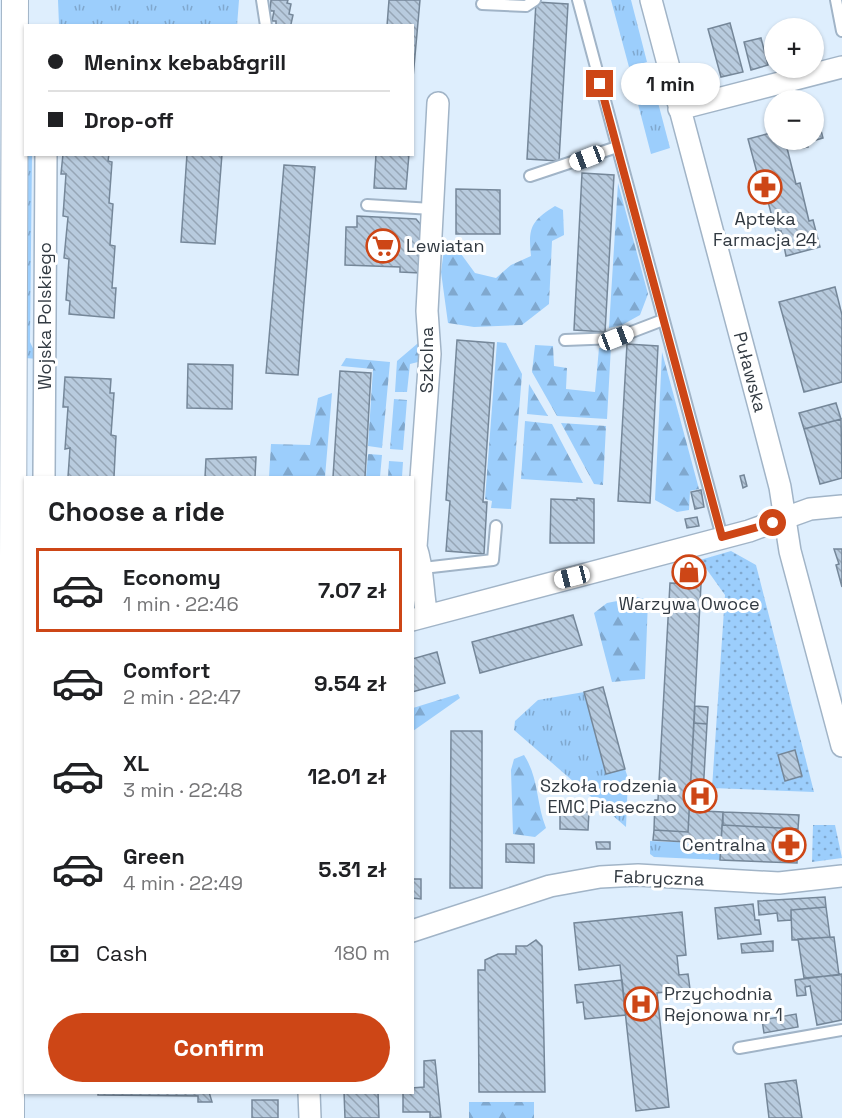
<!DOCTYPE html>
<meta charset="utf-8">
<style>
body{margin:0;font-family:"Space Grotesk",sans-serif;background:#f2f2f2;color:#202124;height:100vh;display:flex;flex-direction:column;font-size:22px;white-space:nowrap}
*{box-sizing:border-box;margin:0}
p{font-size:20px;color:#757577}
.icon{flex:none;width:33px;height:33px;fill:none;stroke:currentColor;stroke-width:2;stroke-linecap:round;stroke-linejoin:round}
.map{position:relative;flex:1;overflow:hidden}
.sheet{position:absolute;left:24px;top:476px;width:390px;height:618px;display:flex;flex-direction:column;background:#fff;border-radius:0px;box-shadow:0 2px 4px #0004}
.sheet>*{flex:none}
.guide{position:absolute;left:24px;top:24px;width:390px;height:132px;border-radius:0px;box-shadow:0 2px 4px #0004;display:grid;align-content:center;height:132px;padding:0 24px;background:#fff}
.controls{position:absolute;left:764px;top:18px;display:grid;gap:12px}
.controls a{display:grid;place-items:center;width:60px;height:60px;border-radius:50%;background:#fff;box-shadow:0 2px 4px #0004;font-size:30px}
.end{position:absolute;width:27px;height:27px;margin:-14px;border:8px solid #cd4616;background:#fff;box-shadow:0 0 0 3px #fff}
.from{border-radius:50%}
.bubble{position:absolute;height:42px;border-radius:21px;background:#fff;box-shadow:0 2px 4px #0004;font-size:20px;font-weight:800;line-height:42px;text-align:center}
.car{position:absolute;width:18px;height:36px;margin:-18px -9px;border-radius:8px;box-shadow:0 0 4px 2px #0007;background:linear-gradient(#fff 24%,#345 0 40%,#fff 0 76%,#345 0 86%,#fff 0)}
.guide b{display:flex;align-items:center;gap:21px;height:57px;font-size:22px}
.guide b+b{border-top:2px solid #e0e0e0}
.guide i{width:15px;height:15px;background:#202124}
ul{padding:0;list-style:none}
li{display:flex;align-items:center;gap:18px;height:84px;margin:0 12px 9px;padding:0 12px;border:3px solid transparent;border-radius:0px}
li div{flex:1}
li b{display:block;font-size:22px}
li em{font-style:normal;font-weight:800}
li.current{border-color:#cd4616}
li>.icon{width:54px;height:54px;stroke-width:1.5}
h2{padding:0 24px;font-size:27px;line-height:72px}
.pay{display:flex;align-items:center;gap:15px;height:66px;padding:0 24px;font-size:22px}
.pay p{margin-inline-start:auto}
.action{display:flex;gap:12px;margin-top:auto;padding:12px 24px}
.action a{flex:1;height:69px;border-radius:36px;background:#cd4616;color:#fff;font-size:24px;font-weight:800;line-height:69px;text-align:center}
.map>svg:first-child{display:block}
</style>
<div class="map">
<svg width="842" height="1118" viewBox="0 0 842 1118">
<defs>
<pattern id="grass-tufts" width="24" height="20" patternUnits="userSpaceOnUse" patternTransform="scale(1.5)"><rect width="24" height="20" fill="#9ccefc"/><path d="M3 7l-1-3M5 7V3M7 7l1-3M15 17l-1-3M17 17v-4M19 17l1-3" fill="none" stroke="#80a8ce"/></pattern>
<pattern id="forest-firs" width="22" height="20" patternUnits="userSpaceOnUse" patternTransform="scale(1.5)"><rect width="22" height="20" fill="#9ccefc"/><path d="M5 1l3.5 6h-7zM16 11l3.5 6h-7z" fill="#80a8ce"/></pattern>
<pattern id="garden-dots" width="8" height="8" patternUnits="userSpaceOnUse" patternTransform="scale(1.5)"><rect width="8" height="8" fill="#9ccefc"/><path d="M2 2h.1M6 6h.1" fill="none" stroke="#80a8ce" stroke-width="1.8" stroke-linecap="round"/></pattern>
<pattern id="building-back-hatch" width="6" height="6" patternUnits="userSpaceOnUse" patternTransform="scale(1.5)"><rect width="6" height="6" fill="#b8cbde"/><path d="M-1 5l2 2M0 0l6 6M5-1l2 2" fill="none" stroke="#96a6b6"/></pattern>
</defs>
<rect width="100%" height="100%" fill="#deeefd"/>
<!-- grass -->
<path fill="url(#grass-tufts)" d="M58,0H239L237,26L59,25Z
M611,0H631L647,62L629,67Z
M651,76L670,148L651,154L632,81Z
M26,154L32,155L30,342L38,359L25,358Z
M584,692L606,774L625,769L628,778L626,827L514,730L515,721L538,700Z
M650,841L721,844L720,860L654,857L650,854Z"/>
<!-- forest -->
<path fill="url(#forest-firs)" d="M618,183L648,294L640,315L622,325L609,328Z
M555,206L563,210L564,235L552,241L549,304L522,325L474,327L448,323L441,272L444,250L453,243L475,273L496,278L511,265L531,256C528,228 531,221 555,206Z
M424,338L422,361L410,364L407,392H395L397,361Z
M497,342L506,343L522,374L511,509L491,508L492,501L485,499Z
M535,345L553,346L554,366L567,368L566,389L595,392L599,348L611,346L607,419L557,416L532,372Z
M662,352L699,489L690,491L689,510L677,512L655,500Z
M346,358L390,362L382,448L368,446L373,369L341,366Z
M529,384L548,416L527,414Z
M332,393L325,477H269L271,444L310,445L318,398Z
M394,399L407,400L403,450L390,449Z
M525,421L552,424L583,483L521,479Z
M561,423L606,426L603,485L594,484Z
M368,454L382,455L380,477H366Z
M389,461L403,462L402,477H388Z
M637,597L648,600L645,679L612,682L594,613L607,603Z
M458,694L460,698L413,731V708Z
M524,755C539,778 536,803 546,828L535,837L513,834L511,770L514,759Z
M469,1102H534V1118H469Z"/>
<!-- garden -->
<path fill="url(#garden-dots)" d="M731,551L756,565L814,792L712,788L725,595L700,560Z
M813,825H835L842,858L812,862Z"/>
<!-- building -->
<path fill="url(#building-back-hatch)" stroke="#758799" stroke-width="1.5" d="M271,0H288L287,3L291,4L289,14L293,15L291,24L295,26H276V21H272L274,11H270Z
M389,0H420L412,89V26H387Z
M536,2L568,4L559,161L527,159Z
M730,23L743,72L721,77L708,29Z
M761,38L768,65L751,70L744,42Z
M814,104L823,138L806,143L808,147L797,149L796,146L787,148L796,184L800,183L809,221L813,220L820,247L786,256L781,231L776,232L766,194L763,195L748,139L774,132V140H813Z
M63,154H109L108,161L112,162L109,203L113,204L110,245L115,246L112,288H116L114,318L69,314L70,301L66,300L69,259L64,258L68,217L63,216L66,174H61Z
M187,154H222L215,244L181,242Z
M376,154H409L406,189L374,188Z
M284,165L315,167L298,375L266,373Z
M582,173L614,175L605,332L574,330Z
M456,189L500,190V234H456Z
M357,216L416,219L422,226L420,273L400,272V267L345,265L346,227H357Z
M835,287L842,315V382L804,392L779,302Z
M457,340L494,343L483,502H487L484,554L446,551L450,501L446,500Z
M627,344L658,346L650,503L618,501Z
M188,364L233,365L232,409L187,408Z
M340,371L371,373L365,477H333Z
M65,377L111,379L110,393H114L111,435L116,436L114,477H68L70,448L65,449L68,407H63Z
M836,403L841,419L804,429L799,413Z
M841,419L842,478L820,484L804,429Z
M256,457L255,477H205L206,459Z
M744,475L747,486L743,488L740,476Z
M701,490L704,507L695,509L691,492Z
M577,498L594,499V543H550L551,499L577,500Z
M697,517L699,526L687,528L685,519Z
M834,549H842V587L836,565L839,564Z
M670,583L701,584L688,832L654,830L655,800H658Z
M573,615L582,645L480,673L472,642Z
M437,652L445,683L412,692V659Z
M603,687L625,769L606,774L584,692Z
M695,706L708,707L707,724L694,723Z
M694,723L707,724L702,811L723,812L721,844L653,840L654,830L688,832Z
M451,731H482V888H450Z
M795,750L802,776L785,781L778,755Z
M560,811L589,812L588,830L560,829Z
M723,812L799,815L798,829L723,825Z
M722,825L798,829L797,863L720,860Z
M596,842H610V849H597Z
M506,844H534V863L506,862Z
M412,879H421V899L412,898Z
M825,897L826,907L791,910V920L778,921L777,913L759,915L758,901Z
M753,904L755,920H759L761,934L718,939L715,908Z
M826,907L830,937L792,940L791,910Z
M682,912L686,955L677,956L679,975L688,974L690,989L657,993L669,1107L636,1111L620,965L579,970L574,923Z
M834,937L839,975L804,978L798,939Z
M536,940L542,946L545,1092H479L478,970H485V960L498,954H516V946H527Z
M773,941V951L742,953L741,944Z
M842,974V1020L817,1025L810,986L805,987L806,995L797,996L795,980Z
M622,980L626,1015L585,1019L583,1002L577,1003L575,985Z
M796,1014L798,1027L764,1033L762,1020Z
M435,1060L441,1117L430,1118V1112H403V1092H412V1088L424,1087V1061Z
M796,1080L802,1118H769L765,1084Z
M98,1092H209L212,1102H198V1096L98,1095Z
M344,1092H378L379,1118H345Z
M252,1100H278V1118H252Z"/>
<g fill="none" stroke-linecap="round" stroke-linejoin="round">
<!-- service casing -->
<g stroke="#a1b4c7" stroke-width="14">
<path id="service" d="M262,0L266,26
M578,0L722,537
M836,0L842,31
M482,4L526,6L535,0
M530,176L617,147
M367,205L432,209
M565,340L616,338L663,320
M423,568L493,560L496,526
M739,1048L842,1030"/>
</g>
<!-- minor casing -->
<g stroke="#a1b4c7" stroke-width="24">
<path id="minor" d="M651,0L761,414L780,487L790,551L842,746
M679,109L842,67
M44,477L46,154
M427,616C422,592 424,570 416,547L430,354L427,311L438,103
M412,620L749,531L810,509L842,506
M412,931L550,886L600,877L638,875L779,883L842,876
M309,1092L310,1118"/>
</g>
<!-- tertiary casing -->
<g stroke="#a1b4c7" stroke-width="28">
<path id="tertiary" d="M11,1118L15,0"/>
</g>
<!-- service -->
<use href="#service" stroke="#fff" stroke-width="10"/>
<!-- minor -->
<use href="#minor" stroke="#fff" stroke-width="21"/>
<!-- tertiary -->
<use href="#tertiary" stroke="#fff" stroke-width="26"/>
</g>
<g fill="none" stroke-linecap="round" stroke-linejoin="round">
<!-- route -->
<path stroke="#cd4616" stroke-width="8" d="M600,84L722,537L773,523"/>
</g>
<!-- icons -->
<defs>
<g id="pharmacy-ring" transform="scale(1.725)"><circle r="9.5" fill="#fff" stroke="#cd4616" stroke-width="1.5"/><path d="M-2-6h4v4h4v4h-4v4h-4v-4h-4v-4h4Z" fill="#cd4616"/></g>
<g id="supermarket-ring" transform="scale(1.725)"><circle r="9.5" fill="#fff" stroke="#cd4616" stroke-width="1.5"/><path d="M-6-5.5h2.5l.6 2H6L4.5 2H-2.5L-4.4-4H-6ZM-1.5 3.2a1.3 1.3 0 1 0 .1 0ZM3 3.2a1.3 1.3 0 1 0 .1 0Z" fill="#cd4616"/></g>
<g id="shop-ring" transform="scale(1.725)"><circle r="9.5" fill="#fff" stroke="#cd4616" stroke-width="1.5"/><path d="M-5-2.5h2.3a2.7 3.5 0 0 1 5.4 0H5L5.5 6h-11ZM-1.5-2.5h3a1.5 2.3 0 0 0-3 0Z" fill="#cd4616"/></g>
<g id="hospital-ring" transform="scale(1.725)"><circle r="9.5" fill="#fff" stroke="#cd4616" stroke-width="1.5"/><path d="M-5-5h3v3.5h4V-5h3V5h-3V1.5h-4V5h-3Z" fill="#cd4616"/></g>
</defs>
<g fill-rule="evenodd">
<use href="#pharmacy-ring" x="765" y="187"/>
<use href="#supermarket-ring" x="383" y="246"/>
<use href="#shop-ring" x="689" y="572"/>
<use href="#hospital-ring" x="700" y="796"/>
<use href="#pharmacy-ring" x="789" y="845"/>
<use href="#hospital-ring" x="641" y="1004"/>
</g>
<g text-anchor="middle" stroke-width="6" stroke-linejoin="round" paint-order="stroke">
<!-- poi labels -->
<g font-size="18" fill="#323a42" stroke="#fff">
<text x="765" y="225">Apteka<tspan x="765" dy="21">Farmacja 24</tspan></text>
<text x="406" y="252" text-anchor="start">Lewiatan</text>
<text x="689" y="610">Warzywa Owoce</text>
<text x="677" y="792" text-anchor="end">Szkoła rodzenia<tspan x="677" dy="21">EMC Piaseczno</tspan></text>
<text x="766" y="851" text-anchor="end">Centralna</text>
<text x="664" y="1000" text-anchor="start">Przychodnia<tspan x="664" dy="21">Rejonowa nr 1</tspan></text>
</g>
<!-- street labels -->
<g font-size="18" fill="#323a42" stroke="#fff">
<text transform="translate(45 316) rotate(-90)" y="6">Wojska Polskiego</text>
<text transform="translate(427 360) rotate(-90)" y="6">Szkolna</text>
<text transform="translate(750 372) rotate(75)" y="6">Puławska</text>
<text transform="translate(659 878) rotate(2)" y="6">Fabryczna</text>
</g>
</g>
</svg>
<div class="controls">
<a>+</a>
<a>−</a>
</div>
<i class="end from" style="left:773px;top:523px"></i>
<i class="end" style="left:600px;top:84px"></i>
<div class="bubble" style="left:621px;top:63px;width:99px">1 min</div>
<i class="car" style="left:587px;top:158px;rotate:249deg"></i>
<i class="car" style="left:616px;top:338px;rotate:69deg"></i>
<i class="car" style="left:572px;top:577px;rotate:256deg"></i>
<div class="guide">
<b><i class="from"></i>Meninx kebab&amp;grill</b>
<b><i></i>Drop-off</b>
</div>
<section class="sheet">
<h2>Choose a ride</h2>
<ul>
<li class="current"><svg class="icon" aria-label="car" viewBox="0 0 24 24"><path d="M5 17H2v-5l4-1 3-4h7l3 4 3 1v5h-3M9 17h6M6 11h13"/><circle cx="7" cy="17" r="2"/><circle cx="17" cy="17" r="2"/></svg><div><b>Economy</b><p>1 min · 22:46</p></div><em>7.07 zł</em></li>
<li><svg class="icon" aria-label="car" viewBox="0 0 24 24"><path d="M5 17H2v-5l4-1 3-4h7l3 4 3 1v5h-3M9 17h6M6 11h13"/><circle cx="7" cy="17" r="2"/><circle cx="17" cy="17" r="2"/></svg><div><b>Comfort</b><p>2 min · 22:47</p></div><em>9.54 zł</em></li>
<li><svg class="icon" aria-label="car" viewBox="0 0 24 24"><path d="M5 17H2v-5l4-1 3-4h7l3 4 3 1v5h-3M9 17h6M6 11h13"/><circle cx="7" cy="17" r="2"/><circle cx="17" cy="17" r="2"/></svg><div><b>XL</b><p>3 min · 22:48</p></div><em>12.01 zł</em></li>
<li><svg class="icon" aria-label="car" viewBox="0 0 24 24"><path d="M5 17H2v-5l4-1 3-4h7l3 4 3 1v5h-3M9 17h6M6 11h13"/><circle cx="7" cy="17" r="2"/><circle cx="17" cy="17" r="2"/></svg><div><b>Green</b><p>4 min · 22:49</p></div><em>5.31 zł</em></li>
</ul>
<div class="pay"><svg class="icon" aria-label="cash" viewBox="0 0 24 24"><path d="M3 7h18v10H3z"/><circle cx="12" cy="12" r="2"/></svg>Cash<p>180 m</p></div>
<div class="action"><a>Confirm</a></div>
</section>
</div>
